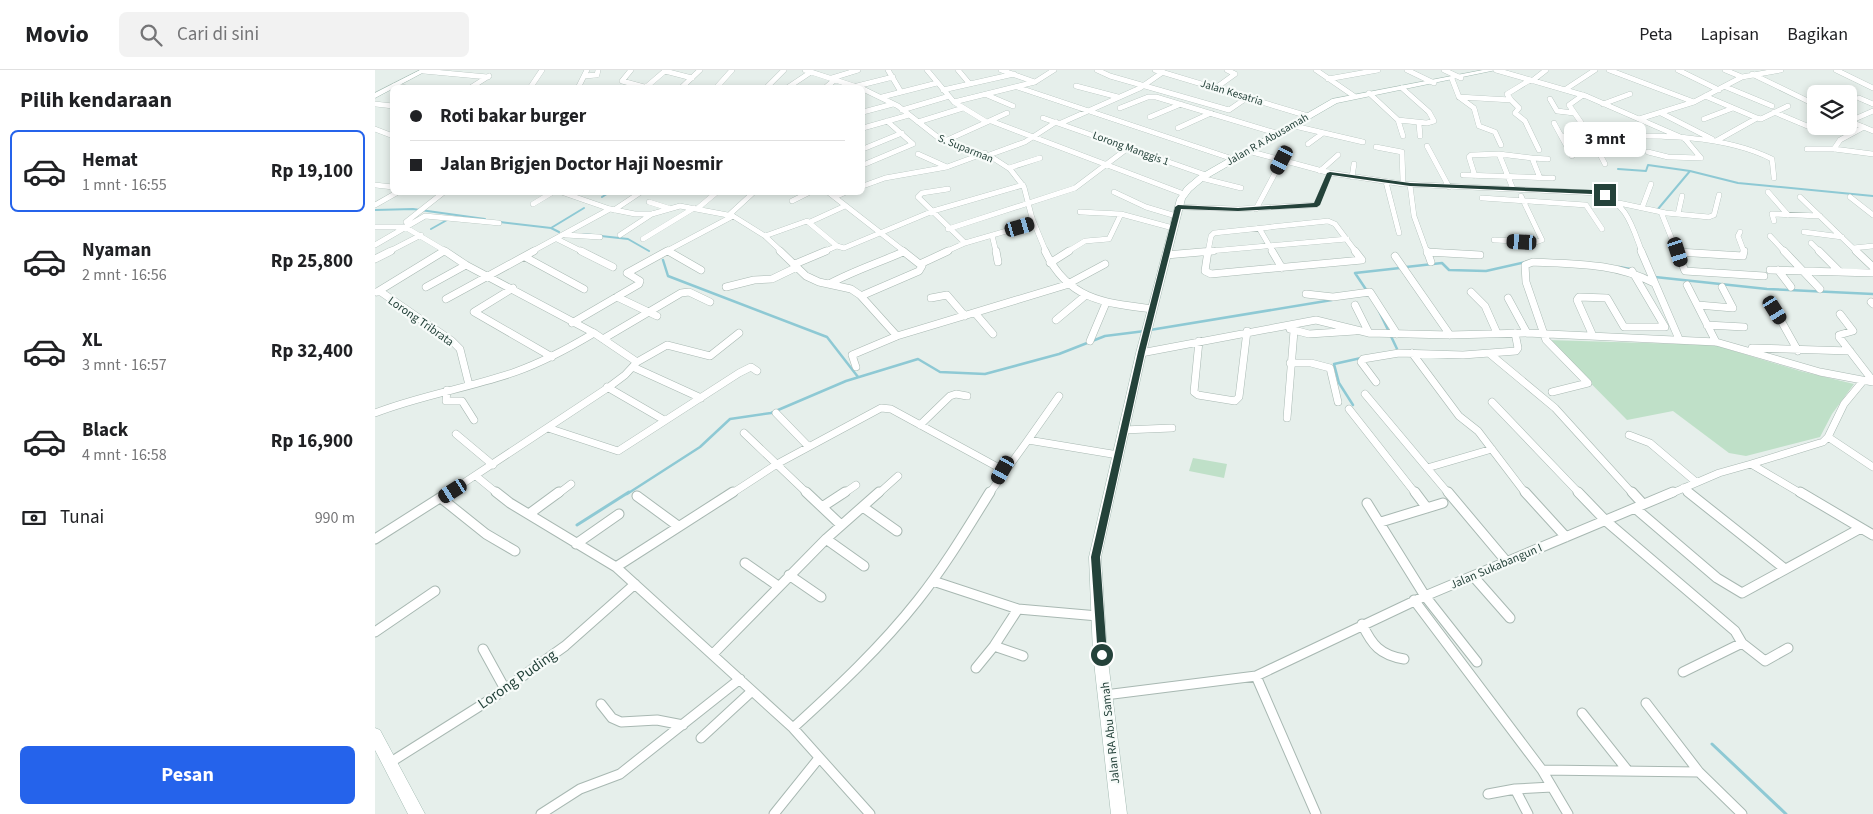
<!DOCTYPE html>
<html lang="id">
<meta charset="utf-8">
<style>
body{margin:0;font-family:"Source Sans 3",sans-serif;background:#f2f2f2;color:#202124;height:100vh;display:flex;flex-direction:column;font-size:19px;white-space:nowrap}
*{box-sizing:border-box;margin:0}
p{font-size:16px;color:#757577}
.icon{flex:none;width:28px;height:28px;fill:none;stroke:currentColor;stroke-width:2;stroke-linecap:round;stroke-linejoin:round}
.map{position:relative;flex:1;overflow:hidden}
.panel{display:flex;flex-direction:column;background:#fff;width:375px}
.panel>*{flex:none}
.guide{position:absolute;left:15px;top:15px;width:475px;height:110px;border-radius:8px;box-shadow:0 2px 8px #0003;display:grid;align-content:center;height:110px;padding:0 20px;background:#fff}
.buttons{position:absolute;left:1432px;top:15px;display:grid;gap:10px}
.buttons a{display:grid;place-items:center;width:50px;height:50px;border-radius:8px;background:#fff;box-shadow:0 2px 8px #0003;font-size:25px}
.end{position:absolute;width:22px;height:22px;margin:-11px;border:6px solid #24423a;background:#fff;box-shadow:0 0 0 2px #fff}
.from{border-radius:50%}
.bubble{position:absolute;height:35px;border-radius:8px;background:#fff;box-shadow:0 2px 8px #0003;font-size:16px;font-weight:700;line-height:35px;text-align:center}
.car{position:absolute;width:15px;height:30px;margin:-15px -8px;border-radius:6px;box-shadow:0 0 4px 1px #0007;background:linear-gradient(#222 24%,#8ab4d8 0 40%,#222 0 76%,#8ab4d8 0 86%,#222 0)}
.guide b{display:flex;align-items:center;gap:18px;height:48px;font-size:19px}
.guide b+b{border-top:1px solid #e0e0e0}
.guide i{width:12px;height:12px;background:#202124}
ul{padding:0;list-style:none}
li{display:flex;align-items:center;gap:15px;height:82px;margin:0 10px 8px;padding:0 10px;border:2px solid transparent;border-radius:8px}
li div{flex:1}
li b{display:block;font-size:19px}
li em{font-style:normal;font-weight:700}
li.current{border-color:#2563eb}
li>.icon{width:45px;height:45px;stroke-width:1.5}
h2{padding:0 20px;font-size:22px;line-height:60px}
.pay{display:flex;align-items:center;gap:12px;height:55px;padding:0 20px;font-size:19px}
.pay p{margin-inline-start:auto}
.primary-button{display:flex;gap:10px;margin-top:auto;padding:10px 20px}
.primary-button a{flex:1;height:58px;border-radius:8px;background:#2563eb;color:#fff;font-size:20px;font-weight:700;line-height:58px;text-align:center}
header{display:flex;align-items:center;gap:30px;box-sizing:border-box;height:70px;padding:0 25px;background:#fff;border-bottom:1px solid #e0e0e0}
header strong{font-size:24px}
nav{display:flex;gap:28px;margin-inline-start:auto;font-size:18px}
.search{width:350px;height:45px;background:#f2f2f2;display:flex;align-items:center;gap:12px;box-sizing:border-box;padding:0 18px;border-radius:8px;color:#757577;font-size:19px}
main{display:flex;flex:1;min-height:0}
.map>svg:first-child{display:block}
</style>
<header>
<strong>Movio</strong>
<div class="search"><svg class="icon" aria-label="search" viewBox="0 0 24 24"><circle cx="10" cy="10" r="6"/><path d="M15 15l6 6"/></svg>Cari di sini</div>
<nav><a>Peta</a><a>Lapisan</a><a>Bagikan</a></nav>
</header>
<main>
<section class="panel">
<h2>Pilih kendaraan</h2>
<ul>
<li class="current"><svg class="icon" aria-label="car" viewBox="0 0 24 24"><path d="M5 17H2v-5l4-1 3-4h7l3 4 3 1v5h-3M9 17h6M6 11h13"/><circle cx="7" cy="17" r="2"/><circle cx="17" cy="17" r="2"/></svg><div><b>Hemat</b><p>1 mnt · 16:55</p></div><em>Rp 19,100</em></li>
<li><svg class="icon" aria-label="car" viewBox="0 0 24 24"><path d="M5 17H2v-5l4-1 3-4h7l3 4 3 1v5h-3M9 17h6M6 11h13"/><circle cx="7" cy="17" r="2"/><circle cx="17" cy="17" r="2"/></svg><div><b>Nyaman</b><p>2 mnt · 16:56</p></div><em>Rp 25,800</em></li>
<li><svg class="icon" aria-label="car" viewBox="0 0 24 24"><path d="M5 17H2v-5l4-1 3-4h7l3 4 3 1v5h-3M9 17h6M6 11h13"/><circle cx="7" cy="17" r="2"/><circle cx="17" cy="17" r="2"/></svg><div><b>XL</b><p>3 mnt · 16:57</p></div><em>Rp 32,400</em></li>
<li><svg class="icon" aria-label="car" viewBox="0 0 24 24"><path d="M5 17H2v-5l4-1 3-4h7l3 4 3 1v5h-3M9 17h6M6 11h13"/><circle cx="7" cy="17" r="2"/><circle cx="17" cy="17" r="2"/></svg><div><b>Black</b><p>4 mnt · 16:58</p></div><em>Rp 16,900</em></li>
</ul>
<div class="pay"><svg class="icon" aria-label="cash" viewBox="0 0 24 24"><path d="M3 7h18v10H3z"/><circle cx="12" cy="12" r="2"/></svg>Tunai<p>990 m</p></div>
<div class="primary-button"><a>Pesan</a></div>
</section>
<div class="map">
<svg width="1498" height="744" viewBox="0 0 1498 744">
<rect width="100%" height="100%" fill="#e6efeb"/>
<!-- green -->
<path fill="#bfe0c8" d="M1173,270L1339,275L1425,301L1479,314L1457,344L1445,367L1371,386L1354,383L1298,341L1252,350Z
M818,388L852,394L849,408L814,401Z"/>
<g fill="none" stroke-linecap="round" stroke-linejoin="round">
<!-- stream-far2 -->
<path stroke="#8ec9d4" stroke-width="2" d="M1243,99L1271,101L1273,95L1315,101L1363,113L1498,126
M227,127L235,122
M1283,139L1315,101
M0,140L38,139L110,149
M125,152L176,158L184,162
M176,158L209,138
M56,159L72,150
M208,164L253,169L274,181"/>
<!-- stream-far1 -->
<path stroke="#8ec9d4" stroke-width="2.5" d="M288,190L293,206L452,267L483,307
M1031,197L1067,193L1074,200L1111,201L1151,192
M1244,197L1255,199
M1280,207L1392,219L1498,224
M992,221L980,203L1025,198
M1004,241L1023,281
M775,260L957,230
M978,335L964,313L959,294L986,288
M252,424L325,377L355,349L396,343L471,311L543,289L565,302L610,304L684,284L730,266L770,261"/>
<!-- stream -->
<path stroke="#8ec9d4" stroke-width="3" d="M202,455L254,422
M1337,674L1411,744"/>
<!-- street-far2 casing -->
<g stroke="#a8b8b2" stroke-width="5.5">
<path id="street-far2" d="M256,0L247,11L273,18
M430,0L485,18
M513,0L526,22
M552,0L579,32L610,51
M583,0L594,13
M626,0L660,12
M722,0L735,6L854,40L873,27
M780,0L933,46
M941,0L979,26
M1032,0L1059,13
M1069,0L1086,8
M1121,0L1211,26L1310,69L1326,88L1293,87L1273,82
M1234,0L1319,32
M1303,0L1344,20
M1350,0L1367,7L1406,0
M1461,0L1498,18
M48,1L113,7
M290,1L317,8
M1377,4L1441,35
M209,6L222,5L223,0
M457,8L483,0
M953,9L1003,0
M1077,9L1084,27L1099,38L1104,56L1120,62L1126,75
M1157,11L1171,0
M19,16L33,18
M482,16L518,7
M701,16L743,27
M642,17L858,89
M842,17L860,4L852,0
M1351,17L1397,36
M95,18L114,6
M155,18L167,0
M203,18L212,0
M270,18L291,0
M306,18L325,0
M341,18L357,0
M391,18L409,0
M412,18L436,2
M450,18L461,9
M488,19L523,36L565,69L618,88L635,99L649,117L657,148L671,182
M1191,19L1220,0
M568,20L639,4
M994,23L1023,50L1028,66
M612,25L638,36
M1208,25L1194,35L1216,67L1230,94
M1330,26L1382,48
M507,27L562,13
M1084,27L1136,30L1132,24L1155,10
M1484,28L1498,34
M1175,29L1182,41L1199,43
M1136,30L1144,38L1140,43L1150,51L1164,80
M579,32L660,12L679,0
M0,34L18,36
M1228,34L1255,24
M745,38L773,27H781L901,63
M527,40L571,27
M488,42L518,34
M1399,42L1437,58
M1286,43L1337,69
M775,47L806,34
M668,48L831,105
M1264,49L1319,32L1367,7
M1329,49L1358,38
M1023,50L1052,53L1059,51L1054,42L1027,18
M616,51L809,124
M1474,51L1498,61
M1475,51L1498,41
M543,52L588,38
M686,53L765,18L788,2
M1044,53L1045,66
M1179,53L1197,86
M915,55L988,72
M488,58L534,45
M803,58L836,43
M0,59L18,66
M1188,66C1253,67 1338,59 1397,89L1399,108
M570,71L632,43
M1341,71L1382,48L1386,49L1413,36
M933,74L948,63
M1052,76L1074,117
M1001,77L1027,82L1028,114
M488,79L527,63
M1432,79H1459L1498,84
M1459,79L1465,70L1489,57
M873,81L955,103L1028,114L1222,123C1252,132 1257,156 1267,182
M543,84L572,97
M1124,84L1138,119
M614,85L650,72L681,52
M1157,88L1173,89
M488,95L538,74L512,51
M634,98L665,88
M945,101L963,85
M1088,105L1178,108
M1100,106L1094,87L1096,85L1124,84L1157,88L1165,108
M977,107L979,94
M826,108L866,118
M1011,112L1024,163
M0,115L18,117
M1035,115L1039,146L1052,182
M488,116L510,108L572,97L610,83
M573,119L547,123L543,127L590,173
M186,122L235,139L260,144H277L305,136L358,146L390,166L407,182
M453,122L530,182
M739,122L771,137L801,146
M1393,122L1413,145
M460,127L471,122
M1425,127L1482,182
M1475,127L1498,145
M1107,128L1211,135L1227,159
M417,131L435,122
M274,132L293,138
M1244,133L1291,143L1334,147L1339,145L1344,125
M158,134L178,122
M0,135L23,122
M803,137L863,139L941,135L955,103
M323,138L342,122
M1267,138L1276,114
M881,139L907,90
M239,140L266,122
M705,142L746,144L798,158
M1286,142L1302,182
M1303,144L1307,126
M354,145L379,122
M1399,151L1397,144L1445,146
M31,152L69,122
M435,152L470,136
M0,157H30L72,182
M884,158L898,182
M573,159L700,118L753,78
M1365,162L1363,166L1369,182
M1429,162L1467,167
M190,165L225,167
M245,165L277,144
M617,165L621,182
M390,166L432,151L462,176L469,178L558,141L648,115
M1395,166L1410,182
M182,169L208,182
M268,169L319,138
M1119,170L1161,172L1167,170L1146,126
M1436,173L1445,182
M0,175L50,146L124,153
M1478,178L1498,176
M293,181L295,182
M13,182L46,165
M67,182L69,181
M156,182L235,139
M290,182L358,146
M448,182L462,176
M570,182L590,173L659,153
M692,182L710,171L734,169L746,144
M824,182L972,169
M833,182L836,166L839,163L953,151L960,154L981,182
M1052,182H1054
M1303,182H1305"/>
</g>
<!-- street-far1 casing -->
<g stroke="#a8b8b2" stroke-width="8">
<path id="street-far1" d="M70,181L91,195L219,263L262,292L250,305L234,317L72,424
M206,181L238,197
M293,181L326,200
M405,181L431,206L444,212L476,219L485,225L522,266
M621,181L623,192
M670,181C693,230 729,233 778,239
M833,181L830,201L836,204L987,190L980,181
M897,181L907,198
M1052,181L1056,192
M1266,181L1304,269
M1302,181L1310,201L1389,206
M1409,181L1445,219
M1444,181L1465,202
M1481,181L1498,197
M1052,182L1105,185
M1303,182L1368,186L1369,181
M791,185L838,181
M1020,186L1075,265
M150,187L209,219
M0,189L16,181
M675,193L694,181
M420,194L451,181
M545,194L573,181
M1395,200L1498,203
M1403,200L1416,217
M454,214C478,201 503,193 528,182
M1312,215L1341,272
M51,217L91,195
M351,217L379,210L397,209L422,197
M138,218L99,242L177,287
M0,222H6L77,271L85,279L94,315
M2,222L69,181
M1096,222L1110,236L1122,263
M931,224L958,227L995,222L1022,264
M486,226L544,201L547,196L528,181
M242,227L282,246
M556,228L572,225L590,246
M1133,228L1152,263
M71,229L159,181
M1395,231L1423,281
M1496,232L1498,234
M980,235L994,263
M1323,235L1358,238L1347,217
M600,243L618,264
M1465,244L1478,261L1464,265V267L1498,311
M681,250L711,225
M197,253L264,214L265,211L252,203L292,181
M1332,255L1369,257
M915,259L934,264L980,261
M1218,266L1202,230L1204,227L1232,228L1249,257H1290L1257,201
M228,269L306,223L314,222L335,232
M715,271L731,233
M824,271L819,322L823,325L860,331L864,327L872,261
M1377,278L1475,281
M766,283L941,250L994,263L1075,265L1152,263L1341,272L1445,302L1498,312
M1037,283L1084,346L1103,361L1151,424
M1115,284L1180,338L1258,424
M262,292L292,275L335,286L364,263
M915,293H936L955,298L963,332
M258,297L326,328
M481,297L477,285L522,266L691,215L730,194
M1001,312L986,292L988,289L1024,283L1088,285L1141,281L1143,278L1140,263
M232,317L289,350
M72,320L71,331H87L99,350
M1177,322L1213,313L1171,270L1151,212L1150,195L1158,192C1200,194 1241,193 1279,213
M990,324L1074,424
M1117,332L1205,424
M974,339L1041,424
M0,343C46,325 94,318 140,302C168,292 194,278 219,263
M401,343L433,376
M912,348L919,261
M545,355L575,326L581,324L592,326
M173,358L243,381L364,303L376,297L382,301
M748,360L797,358
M369,363L433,424
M81,364L118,395
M1254,365L1275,373L1321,412
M1453,367L1498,397
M653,370L684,326
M1376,394L1448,372L1453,367L1469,334L1488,311
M1052,398L1117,379
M101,406L123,424
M1308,418L1315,424
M183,424L196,414
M356,424L402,394L506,338L516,339L628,400
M468,424L481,415
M503,424L523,406
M614,424L653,370L743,385
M1295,424L1344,403L1376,394L1427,424"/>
</g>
<!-- street casing -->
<g stroke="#a8b8b2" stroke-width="11">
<path id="street" d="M121,422L135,433L241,497L418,658L495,744
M431,422L466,455
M1040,422L1052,438
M1073,422L1131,491
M1150,422L1191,467
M1203,422L1231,451L1360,561L1367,573L1390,591L1413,578
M1257,422L1268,434
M1313,422L1410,499
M1425,422L1498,465
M262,426L303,456
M66,428L111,464L140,481
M992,433L1050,526L1102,592
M447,437L470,422
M488,437L522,461
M1260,438L1342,508L1367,523L1486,458
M154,444L184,422
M1006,452L1068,433
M0,469L74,422
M451,469L489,496
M201,474L244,444
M370,493L403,516
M241,497L358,422
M414,505L446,527
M1098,506L1135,548
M558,511L643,539L723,546
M1039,530L1167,700L1193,744
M987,554C997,575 1005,585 1029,589
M0,562L60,521
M619,576L648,586
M108,579L130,619
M338,584L451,469L504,422
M601,598L619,576L643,539
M1308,602L1367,573
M881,606L941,744
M730,625L881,606L1050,526L1298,422
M1271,633L1324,702L1367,744
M226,634L237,648L246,652L282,650L308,655
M1207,643L1253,701
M418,658C462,618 506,577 543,530C570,496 592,459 615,422
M326,668L377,621
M16,692L116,629L190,576L260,514
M1167,700L1324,702
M1140,719L1153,744
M1113,724L1140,719L1177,717
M166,744L205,719L245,704L365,609
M399,744L444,688"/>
</g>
<!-- secondary casing -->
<g stroke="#a4bbb3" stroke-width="1">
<path id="secondary" d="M45,0H53L0,28V23Z
M1108,0H1121L962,33L829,110L816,121L810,129L771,283L726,487L732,583L752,744H736L718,583L714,487L761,283L802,129L810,117L823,106L957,29Z
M0,658L5,660L50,744H33L0,680Z"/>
</g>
<!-- street-far2 -->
<use href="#street-far2" stroke="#fff" stroke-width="5"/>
<!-- street-far1 -->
<use href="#street-far1" stroke="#fff" stroke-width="7"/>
<!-- street -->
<use href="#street" stroke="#fff" stroke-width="9"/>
<!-- secondary -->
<use href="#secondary" fill="#fff" fill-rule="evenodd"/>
</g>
<!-- route -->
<path fill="#24423a" d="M955,102L1035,113L1217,120L1233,125L1230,127L1217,124L1035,116L957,105L945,135L942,137L863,141L806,139L770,282L725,487L732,585L727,590L723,588L716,487L763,282L800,137L803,135L863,138L939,133L952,103Z"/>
<g text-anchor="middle" stroke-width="4.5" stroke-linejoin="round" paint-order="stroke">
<!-- far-street labels -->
<g font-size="11" fill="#24423a" stroke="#f7fbf9">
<text transform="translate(857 22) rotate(17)" y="4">Jalan Kesatria</text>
<text transform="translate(892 69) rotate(-30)" y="4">Jalan R A Abusamah</text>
<text transform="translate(591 78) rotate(22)" y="4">S. Suparman</text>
<text transform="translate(756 78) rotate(20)" y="4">Lorong Manggis 1</text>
</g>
<!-- street labels -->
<g font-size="12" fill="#24423a" stroke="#f7fbf9">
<text transform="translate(46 251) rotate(35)" y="4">Lorong Tribrata</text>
<text transform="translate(1121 496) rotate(-23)" y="4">Jalan Sukabangun I</text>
<text transform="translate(735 663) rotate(-96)" y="4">Jalan RA Abu Samah</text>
</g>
<!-- near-street labels -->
<g font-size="15" fill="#24423a" stroke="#f7fbf9">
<text transform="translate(142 609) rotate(-35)" y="5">Lorong Puding</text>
</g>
</g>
</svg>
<div class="buttons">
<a><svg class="icon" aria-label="layers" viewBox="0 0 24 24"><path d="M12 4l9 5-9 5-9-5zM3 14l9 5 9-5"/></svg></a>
</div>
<i class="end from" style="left:727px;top:585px"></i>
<i class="end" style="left:1230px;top:125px"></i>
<div class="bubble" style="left:1189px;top:52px;width:82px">3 mnt</div>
<i class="car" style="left:907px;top:90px;rotate:207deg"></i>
<i class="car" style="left:645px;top:157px;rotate:74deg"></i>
<i class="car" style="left:1147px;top:172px;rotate:273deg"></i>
<i class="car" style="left:1303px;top:182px;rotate:162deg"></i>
<i class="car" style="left:1400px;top:240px;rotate:148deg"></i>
<i class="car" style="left:628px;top:400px;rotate:209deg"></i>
<i class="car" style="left:78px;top:421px;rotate:238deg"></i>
<div class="guide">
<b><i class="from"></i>Roti bakar burger</b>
<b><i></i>Jalan Brigjen Doctor Haji Noesmir</b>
</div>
</div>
</main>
